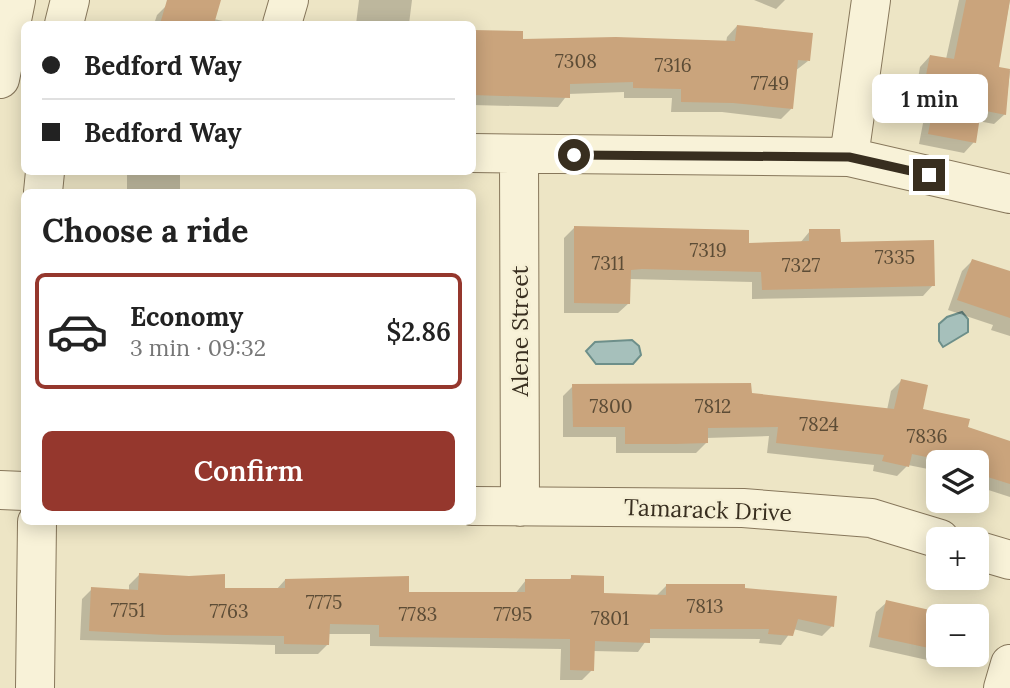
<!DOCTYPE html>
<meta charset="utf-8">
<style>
body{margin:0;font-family:Lora,serif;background:#f2f2f2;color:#222;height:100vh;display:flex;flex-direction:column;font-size:26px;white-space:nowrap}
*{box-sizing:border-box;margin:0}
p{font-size:23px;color:#767676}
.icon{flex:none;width:38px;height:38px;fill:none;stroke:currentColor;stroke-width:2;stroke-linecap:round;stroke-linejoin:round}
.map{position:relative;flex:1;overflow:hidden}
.panel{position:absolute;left:21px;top:189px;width:455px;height:336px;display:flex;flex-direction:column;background:#fff;border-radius:10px;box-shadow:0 4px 18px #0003}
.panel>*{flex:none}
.top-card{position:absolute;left:21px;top:21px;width:455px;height:154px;border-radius:10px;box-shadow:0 4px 18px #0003;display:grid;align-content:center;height:154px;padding:0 21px;background:#fff}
.buttons{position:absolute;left:926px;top:450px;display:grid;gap:14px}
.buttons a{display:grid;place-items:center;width:63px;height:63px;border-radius:10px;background:#fff;box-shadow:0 4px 18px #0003;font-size:35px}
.end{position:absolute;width:32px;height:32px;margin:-16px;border:9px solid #382e1f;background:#fff;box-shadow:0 0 0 4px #fff}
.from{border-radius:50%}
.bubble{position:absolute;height:49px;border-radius:10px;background:#fff;box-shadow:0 4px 18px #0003;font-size:23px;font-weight:600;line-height:49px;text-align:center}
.top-card b{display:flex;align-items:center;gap:24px;height:66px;font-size:26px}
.top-card b+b{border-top:2px solid #e0e0e0}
.top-card i{width:18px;height:18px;background:#222}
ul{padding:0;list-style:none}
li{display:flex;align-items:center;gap:21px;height:116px;margin:0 14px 10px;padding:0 7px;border:4px solid transparent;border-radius:10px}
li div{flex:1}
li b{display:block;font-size:26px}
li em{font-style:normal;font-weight:600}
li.on{border-color:#95372d}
li>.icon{width:63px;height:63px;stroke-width:1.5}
h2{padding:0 21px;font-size:32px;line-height:84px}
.primary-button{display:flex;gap:14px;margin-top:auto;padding:14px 21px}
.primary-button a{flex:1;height:80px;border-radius:10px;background:#95372d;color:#fff;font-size:28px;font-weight:600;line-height:80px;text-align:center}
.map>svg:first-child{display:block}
</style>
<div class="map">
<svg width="1010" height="688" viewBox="0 0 1010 688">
<rect width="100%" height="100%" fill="#ede5c5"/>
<!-- water -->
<path fill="#a6c0bb" stroke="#6d8f8a" stroke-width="2" d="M962,312L968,319V332L943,347L939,341V324L947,317Z
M632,340L639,346L641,355L633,364H596L586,351L595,342Z"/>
<!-- shadow -->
<path fill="#0003" d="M172,0H220L214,19L223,21L221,24H154L157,15Z
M359,0H412L409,24H356Z
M754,0H785L776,9Z
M959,0H1010L997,69L1010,71L1005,114L994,124L978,121L974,142L964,153L919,144L929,92L916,90L920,67L930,56L946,59Z
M737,26L808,61L795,71L791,109L781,119L722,112H671L672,98H624V92L568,94L558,107L472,105V32L521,41L726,43L727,37Z
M127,172H180V192H127Z
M574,228L747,244L800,243L810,231L933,285L923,296L752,299V282L629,279V303L618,313H564V238Z
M972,261L1010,273V336L991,330L993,325L948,310L962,271Z
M901,381L920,410L1010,443V497L976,486V462H938V471L908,465L897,476L873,471L874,465L767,453L769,436L706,438V443L696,453H616V437H563V396L573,386L750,394L887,410L891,391Z
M139,575L223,590H276L285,580L407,593L515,594L526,580L568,581L572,577L602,595L656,596L666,586L743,590L832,626L822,636L793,629L781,645L759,643L760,639L648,638L638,652L593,651L592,670L582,680H560L561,649L370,646V634H328V644L318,654H275V645L80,640L82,599L92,589L129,591V585Z
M887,602L948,616H938V654H954L945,664L869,647L876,612Z"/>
<!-- building -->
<path fill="#caa47c" d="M167,0H221L214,24H160Z
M966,0H1010L999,67L1010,69L1006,115L981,110L976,143L928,134L938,83L925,80L930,55L954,59Z
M737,25L813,33L810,61L798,60L793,109L733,103L681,102V89L633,88V82L570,84V98L472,95V30L523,31V39L616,37L735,41Z
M574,226L749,230V243L809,241V229H840L841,242L934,240L935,286L762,290L761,272L642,269L631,270L630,304L574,303Z
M972,259L1010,271V318L957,300Z
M901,379L928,385L923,409L970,419L968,427L1010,441V484L978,474L983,462H950L912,454L909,467L882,461L884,455L776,443L778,427L708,428V443L675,444H625V427H573L572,384L751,383L752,393L894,409Z
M139,573L189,576L225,574V588H285V579L409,576V592H525V579H571V575L604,576V593L666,595V584H745V588L837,596L834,627L798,619L793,636L768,634L769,629H650V643L595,641L594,671L570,670V639L379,637V625L330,624L329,645L284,644V636L165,635L89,631L91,587L138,590Z
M886,600L956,616H938V650L878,637Z"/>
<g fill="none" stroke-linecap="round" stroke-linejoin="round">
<!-- minor casing -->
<g stroke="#87775b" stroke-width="40">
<path id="minor" d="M64,24L70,0
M282,24L289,0
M0,79L16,0
M472,153L849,157L1010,194
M519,155L520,507
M849,157L871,0
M43,192L45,172
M0,490L24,491
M472,506L743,508L871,518L940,539
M976,550L1010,560
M35,688L37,522
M1003,688L1010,664"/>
</g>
<!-- minor -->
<use href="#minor" stroke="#f8f2d8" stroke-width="38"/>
</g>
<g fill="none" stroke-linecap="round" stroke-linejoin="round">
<!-- route -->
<path stroke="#382e1f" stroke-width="9" d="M574,155L849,157L929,175"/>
</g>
<g text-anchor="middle" stroke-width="5" stroke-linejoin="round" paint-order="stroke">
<!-- number labels -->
<g font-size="19" fill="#5c4c36">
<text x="576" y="68">7308</text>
<text x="673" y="72">7316</text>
<text x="770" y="90">7749</text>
<text x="708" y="257">7319</text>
<text x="895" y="264">7335</text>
<text x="608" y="270">7311</text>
<text x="801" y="272">7327</text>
<text x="611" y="413">7800</text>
<text x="713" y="413">7812</text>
<text x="819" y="431">7824</text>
<text x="927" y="443">7836</text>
<text x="324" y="609">7775</text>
<text x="705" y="613">7813</text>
<text x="128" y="617">7751</text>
<text x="229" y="618">7763</text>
<text x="418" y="621">7783</text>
<text x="513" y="621">7795</text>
<text x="610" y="625">7801</text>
</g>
<!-- street labels -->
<g font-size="23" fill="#382e1f" stroke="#f5efd4">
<text transform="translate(520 331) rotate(-90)" y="8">Alene Street</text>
<text transform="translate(708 510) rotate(2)" y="8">Tamarack Drive</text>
</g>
</g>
</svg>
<div class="buttons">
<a><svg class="icon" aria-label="layers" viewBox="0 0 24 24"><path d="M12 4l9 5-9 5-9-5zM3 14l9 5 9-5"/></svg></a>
<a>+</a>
<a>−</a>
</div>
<i class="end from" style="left:574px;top:155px"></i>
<i class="end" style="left:929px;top:175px"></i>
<div class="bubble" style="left:872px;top:74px;width:116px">1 min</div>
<div class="top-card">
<b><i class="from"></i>Bedford Way</b>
<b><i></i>Bedford Way</b>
</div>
<section class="panel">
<h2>Choose a ride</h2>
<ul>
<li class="on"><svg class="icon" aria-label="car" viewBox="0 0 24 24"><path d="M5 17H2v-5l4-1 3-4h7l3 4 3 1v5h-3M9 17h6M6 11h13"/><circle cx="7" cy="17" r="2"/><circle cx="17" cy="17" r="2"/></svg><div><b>Economy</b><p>3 min · 09:32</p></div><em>$2.86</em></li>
</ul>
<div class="primary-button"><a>Confirm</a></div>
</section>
</div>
